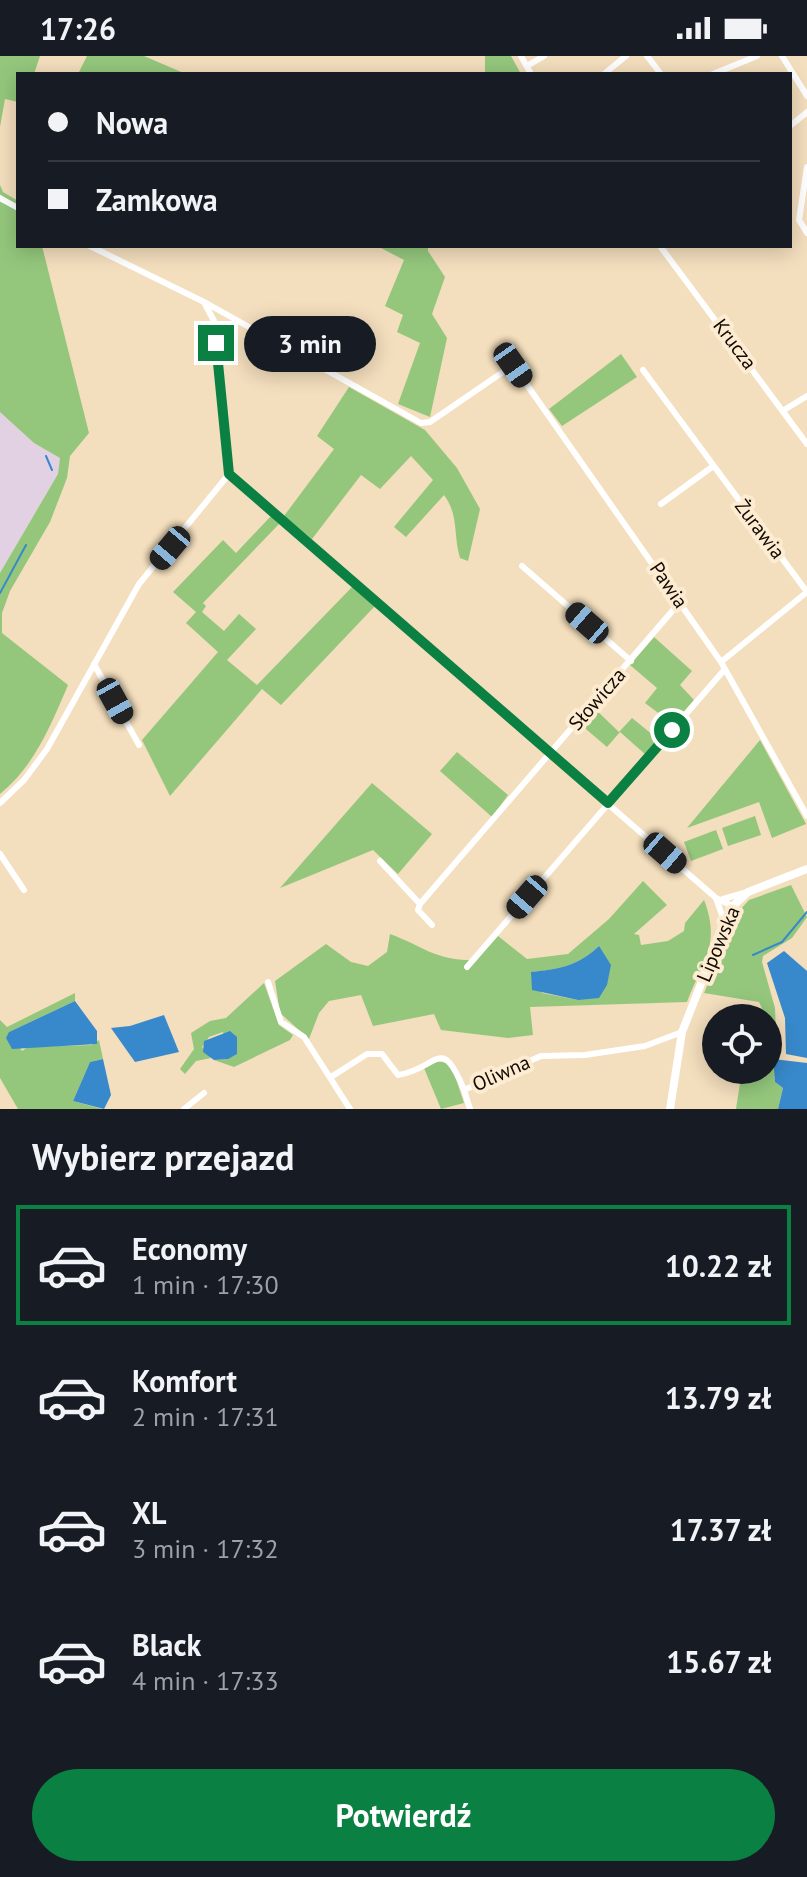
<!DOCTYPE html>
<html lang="pl">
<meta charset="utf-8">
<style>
body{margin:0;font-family:"PT Sans",sans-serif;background:#242831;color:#f1f3f6;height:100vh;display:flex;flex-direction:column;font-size:30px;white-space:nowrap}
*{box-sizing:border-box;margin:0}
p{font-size:26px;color:#9ea1a6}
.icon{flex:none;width:44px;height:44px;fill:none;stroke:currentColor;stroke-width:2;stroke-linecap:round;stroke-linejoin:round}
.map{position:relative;height:1053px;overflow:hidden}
.drawer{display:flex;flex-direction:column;background:#171b24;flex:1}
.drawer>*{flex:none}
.banner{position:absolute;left:16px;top:16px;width:776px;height:176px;border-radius:0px;box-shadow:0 4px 20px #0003;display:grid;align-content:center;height:176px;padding:0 32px;background:#171b24}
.tools{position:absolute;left:702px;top:948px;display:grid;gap:16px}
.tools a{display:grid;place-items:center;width:80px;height:80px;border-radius:50%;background:#171b24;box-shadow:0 4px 20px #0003;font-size:40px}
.end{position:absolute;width:36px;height:36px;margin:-18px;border:10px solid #0b8043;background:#fff;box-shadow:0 0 0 4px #fff}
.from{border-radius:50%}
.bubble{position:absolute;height:56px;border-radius:28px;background:#171b24;box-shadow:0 4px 20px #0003;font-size:26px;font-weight:700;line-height:56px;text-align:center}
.car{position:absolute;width:24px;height:48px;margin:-24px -12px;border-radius:10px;box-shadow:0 0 6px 2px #0007;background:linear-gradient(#222 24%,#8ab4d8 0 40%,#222 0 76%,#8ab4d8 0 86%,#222 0)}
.banner b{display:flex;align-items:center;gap:28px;height:76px;font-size:30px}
.banner b+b{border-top:2px solid #363941}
.banner i{width:20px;height:20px;background:#f1f3f6}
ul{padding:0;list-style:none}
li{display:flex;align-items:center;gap:24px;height:120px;margin:0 16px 12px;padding:0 16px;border:4px solid transparent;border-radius:0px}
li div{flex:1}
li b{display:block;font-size:30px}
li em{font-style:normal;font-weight:700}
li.on{border-color:#0b8043}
li>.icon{width:72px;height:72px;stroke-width:1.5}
h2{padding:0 32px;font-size:36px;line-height:96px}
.action{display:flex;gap:16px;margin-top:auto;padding:16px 32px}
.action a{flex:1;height:92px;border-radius:48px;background:#0b8043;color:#fff;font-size:32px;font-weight:700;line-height:92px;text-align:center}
.status{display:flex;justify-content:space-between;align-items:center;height:56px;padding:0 40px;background:#171b24;direction:ltr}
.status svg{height:22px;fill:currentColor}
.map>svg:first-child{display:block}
</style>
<div class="status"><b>17:26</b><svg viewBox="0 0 49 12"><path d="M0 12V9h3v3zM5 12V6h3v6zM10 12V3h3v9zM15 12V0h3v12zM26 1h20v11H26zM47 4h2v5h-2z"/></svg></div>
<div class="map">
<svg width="807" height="1053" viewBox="0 0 807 1053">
<rect width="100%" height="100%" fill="#f3debd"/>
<!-- industrial -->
<path fill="#e1d1e3" d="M0,356L34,387L60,402L58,418L0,517Z"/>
<!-- green -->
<path fill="#94c77c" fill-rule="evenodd" d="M0,0H40L34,18H18V46L5,43L0,71Z
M87,0H144L186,18H78Z
M485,0H511L521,18H485Z
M0,129L3,136L18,145V190H42L89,377L70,400L67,422L50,466L10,535L2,557V577L68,629C50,671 35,709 0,738V517L58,418L60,402L34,387L0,356Z
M428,190V195L445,221L432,258L447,282L430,361L398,348L420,287L397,276L403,259L385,250L404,204L379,191Z
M621,298L637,321L562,370L549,353Z
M349,331L425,374L457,412L480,453L468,505L460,502C453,478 459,459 444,439L406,481L394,471L433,424L411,400L380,433L361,419L312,483L284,460L334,393L317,380Z
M271,460L279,468L203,547L206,550L202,556L224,575L239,558L256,573L227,604L257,629L353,530L375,550L281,649L262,633L170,740L142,684L218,596L186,567L196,556L173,536L223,484L236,497Z
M654,581L692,615L680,629L694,644L673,668L645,647L657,632L630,609Z
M594,652L619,676L632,662L659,684L646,699L620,676L607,691L580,668Z
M760,684L806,768L772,782L759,746L687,772Z
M457,696L508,739L492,761L440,715Z
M372,727L432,778L398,818L373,794L280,832Z
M755,760L761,779L728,790L722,772Z
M716,774L723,793L691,805L684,786Z
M643,825L667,849L634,878L639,879L641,889L668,885L684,875L685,867L704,844C721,888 703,905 687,946L530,951L533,979L508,982L441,974L434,958L373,970L361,939L329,945L319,957L309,983L280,957L275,925L326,888L351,906L368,910L387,896L390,878C425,891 435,905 476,904L498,880L527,903L568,898L609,863ZM599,890L578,944L542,937L532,916C559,913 578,910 599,890Z
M791,829L807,861L792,882L763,900L762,906L775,952L777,1003L773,1004L775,1026L783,1032L778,1053H736L742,1014H768V976L772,974L759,946L704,937L740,854L749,844Z
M264,927L279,969L293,979L290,984L234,1011L214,1004L228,1003L223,976L209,981L202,991L211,1002L196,1005L185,1018L180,1013L194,993L191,977L210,965L226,962Z
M75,937V945L9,976L22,995L28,991L92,989L99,984L103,1003L90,1006L73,1045L102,1053H18L0,1022V964L7,971Z
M437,1005L451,1008L464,1047L441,1053L424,1012Z"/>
<!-- water -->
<path fill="#3889cb" d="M599,890L611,909L607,929L599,942L578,944L532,934L531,916C559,913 578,910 599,890Z
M784,895L807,915V1002L786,998L785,962L767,907Z
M75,945L97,975V988L12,993L6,982L9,976Z
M164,959L179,996L135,1006L111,972L130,970Z
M230,975L237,981V998L228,1003L214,1004L203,996L204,985Z
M103,1003L111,1039L104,1053L73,1045L90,1006Z
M773,1003L807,1007V1053H778L783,1032L775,1026Z"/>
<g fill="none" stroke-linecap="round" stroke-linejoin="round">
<!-- stream -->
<path stroke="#3889cb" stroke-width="2" d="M46,400L52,414
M0,537L26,489
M753,899L782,886L807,856"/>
<!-- street -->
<path stroke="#fff" stroke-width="6" d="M521,0L531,18
M647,0L661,18
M782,0L807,40
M527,10L544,0
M604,18L626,0
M713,18L757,0
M790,70L807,56
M807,111L799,164L807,177
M0,142L18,152
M90,190L204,246L214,265L229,418L716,842L732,850
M660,190L807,388
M206,247L421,367L430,366L513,309L721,606L807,760
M643,314L807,536
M784,354L807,340
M661,448L712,411
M522,510L631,605
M721,606L807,536
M94,608L139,689
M0,747L24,724L47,693L139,528L229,418
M0,798L24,834
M380,805L420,848L680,546
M716,842L724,865
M723,843L744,837
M420,848L418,854L432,869
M467,911L725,613
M268,926L281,966L304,981L350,1053
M331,1021L367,998H382L398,1019C438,1013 441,977 464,1034L541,1000L585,999L645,990L682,976
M464,1034L470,1053
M184,1053L204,1037"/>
<!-- secondary -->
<path stroke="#fff" stroke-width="8" d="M670,1053L682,976L731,852L748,836L807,813"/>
</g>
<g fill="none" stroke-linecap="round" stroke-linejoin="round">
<!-- route -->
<path stroke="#0b8043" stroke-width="10" d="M216,287L229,418L608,747L672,674"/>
</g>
<g text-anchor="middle" stroke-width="8" stroke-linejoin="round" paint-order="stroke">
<!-- street labels -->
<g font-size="20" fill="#110a02" stroke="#fdebd2">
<text transform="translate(735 288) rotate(53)" y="7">Krucza</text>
<text transform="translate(760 473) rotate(53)" y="7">Żurawia</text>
<text transform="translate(669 529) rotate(56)" y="7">Pawia</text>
<text transform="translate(597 643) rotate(-49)" y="7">Słowicza</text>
<text transform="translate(718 888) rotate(-67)" y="7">Lipowska</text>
<text transform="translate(501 1017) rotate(-24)" y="7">Oliwna</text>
</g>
</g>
</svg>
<div class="tools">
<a><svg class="icon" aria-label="locate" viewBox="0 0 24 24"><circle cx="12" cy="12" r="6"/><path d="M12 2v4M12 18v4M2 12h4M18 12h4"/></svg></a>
</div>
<i class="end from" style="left:672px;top:674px"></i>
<i class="end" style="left:216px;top:287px"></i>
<div class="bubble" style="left:244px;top:260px;width:132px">3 min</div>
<i class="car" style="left:513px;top:309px;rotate:145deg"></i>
<i class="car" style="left:170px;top:492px;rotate:220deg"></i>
<i class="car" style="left:587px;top:567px;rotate:311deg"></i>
<i class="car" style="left:115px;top:645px;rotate:151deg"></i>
<i class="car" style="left:665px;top:797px;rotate:131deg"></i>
<i class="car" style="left:527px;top:841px;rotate:221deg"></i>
<div class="banner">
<b><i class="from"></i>Nowa</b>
<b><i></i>Zamkowa</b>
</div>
</div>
<section class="drawer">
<h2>Wybierz przejazd</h2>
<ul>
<li class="on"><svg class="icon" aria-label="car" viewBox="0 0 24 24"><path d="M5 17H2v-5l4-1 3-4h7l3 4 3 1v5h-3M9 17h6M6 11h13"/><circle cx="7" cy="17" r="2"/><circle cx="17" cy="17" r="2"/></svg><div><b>Economy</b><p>1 min · 17:30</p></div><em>10.22 zł</em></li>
<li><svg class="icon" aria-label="car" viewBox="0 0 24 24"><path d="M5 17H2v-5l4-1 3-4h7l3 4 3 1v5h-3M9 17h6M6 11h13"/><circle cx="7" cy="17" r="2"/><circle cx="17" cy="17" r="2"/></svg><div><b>Komfort</b><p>2 min · 17:31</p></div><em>13.79 zł</em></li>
<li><svg class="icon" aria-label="car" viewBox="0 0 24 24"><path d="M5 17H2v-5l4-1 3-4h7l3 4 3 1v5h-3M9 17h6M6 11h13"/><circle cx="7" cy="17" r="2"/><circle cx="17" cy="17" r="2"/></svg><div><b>XL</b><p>3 min · 17:32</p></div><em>17.37 zł</em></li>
<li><svg class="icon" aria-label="car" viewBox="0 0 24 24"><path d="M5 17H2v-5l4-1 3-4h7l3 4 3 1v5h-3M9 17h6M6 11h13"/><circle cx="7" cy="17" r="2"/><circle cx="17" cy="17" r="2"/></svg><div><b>Black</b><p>4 min · 17:33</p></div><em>15.67 zł</em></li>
</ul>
<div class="action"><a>Potwierdź</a></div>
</section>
